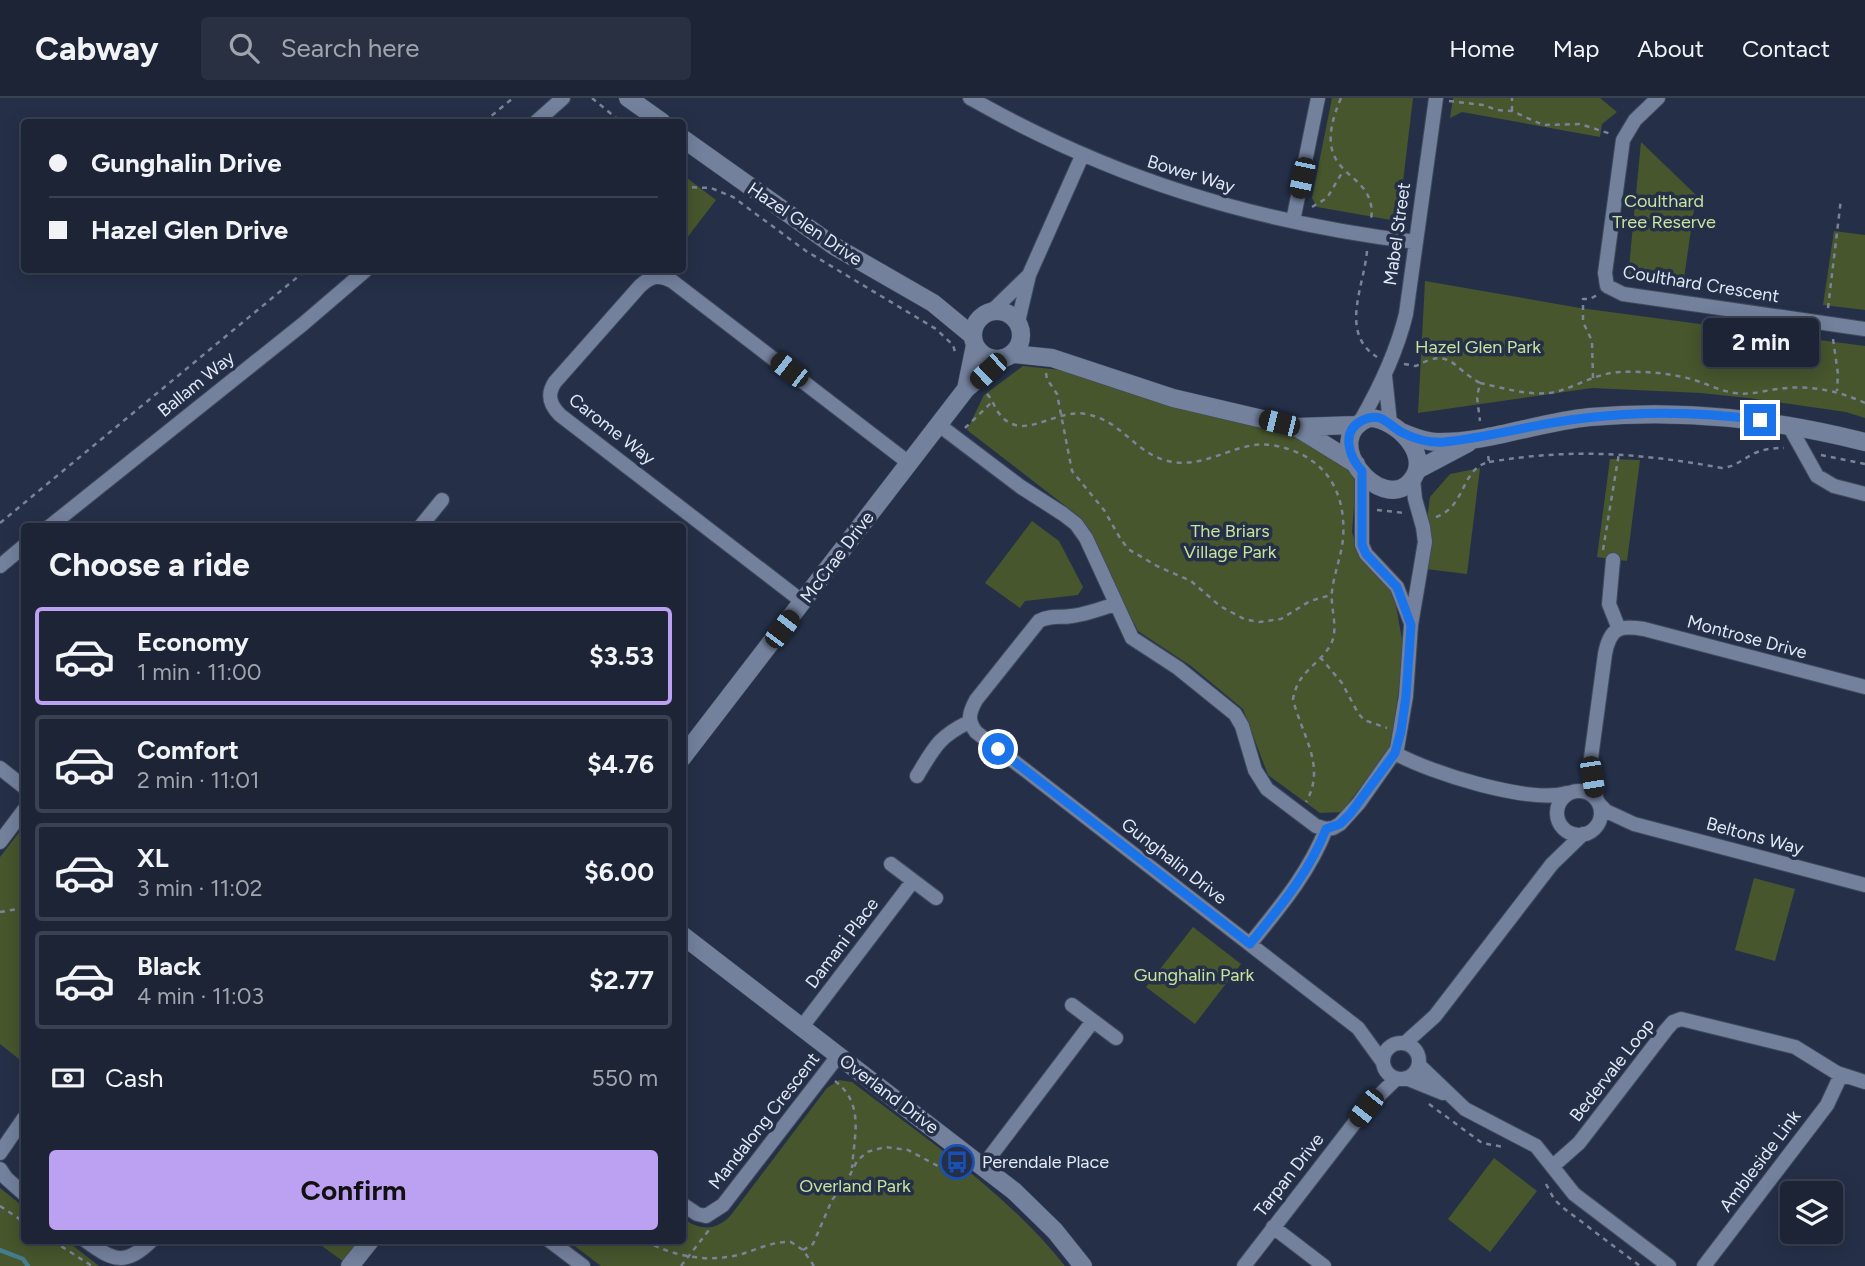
<!DOCTYPE html>
<meta charset="utf-8">
<style>
body{margin:0;font-family:Figtree,sans-serif;background:#293042;color:#f1f3f6;height:100vh;display:flex;flex-direction:column;font-size:26px;white-space:nowrap}
*{box-sizing:border-box;margin:0}
p{font-size:23px;color:#a0a4ad}
.icon{flex:none;width:38px;height:38px;fill:none;stroke:currentColor;stroke-width:2;stroke-linecap:round;stroke-linejoin:round}
.map{position:relative;flex:1;overflow:hidden}
.details{position:absolute;left:21px;top:425px;width:665px;height:721px;display:flex;flex-direction:column;background:#1c2436;border-radius:7px;box-shadow:0 4px 18px #0003,0 0 0 2px #3a4151}
.details>*{flex:none}
.guide{position:absolute;left:21px;top:21px;width:665px;height:154px;border-radius:7px;box-shadow:0 4px 18px #0003,0 0 0 2px #3a4151;display:grid;align-content:center;height:154px;padding:0 28px;background:#1c2436}
.buttons{position:absolute;left:1780px;top:1083px;display:grid;gap:14px}
.buttons a{display:grid;place-items:center;width:63px;height:63px;border-radius:7px;background:#1c2436;box-shadow:0 4px 18px #0003,0 0 0 2px #3a4151;font-size:35px}
.end{position:absolute;width:32px;height:32px;margin:-16px;border:9px solid #1a73e8;background:#fff;box-shadow:0 0 0 4px #fff}
.from{border-radius:50%}
.bubble{position:absolute;height:49px;border-radius:7px;background:#1c2436;box-shadow:0 4px 18px #0003,0 0 0 2px #3a4151;font-size:23px;font-weight:700;line-height:49px;text-align:center}
.car{position:absolute;width:21px;height:42px;margin:-21px -10px;border-radius:9px;box-shadow:0 0 5px 2px #0007;background:linear-gradient(#222 24%,#8ab4d8 0 40%,#222 0 76%,#8ab4d8 0 86%,#222 0)}
.guide b{display:flex;align-items:center;gap:24px;height:66px;font-size:26px}
.guide b+b{border-top:2px solid #3a4151}
.guide i{width:18px;height:18px;background:#f1f3f6}
ul{padding:0;list-style:none}
li{display:flex;align-items:center;gap:21px;height:98px;margin:0 14px 10px;padding:0 14px;border:4px solid #3a4151;border-radius:7px}
li div{flex:1}
li b{display:block;font-size:26px}
li em{font-style:normal;font-weight:700}
li.current{border-color:#bca0f2}
li>.icon{width:63px;height:63px;stroke-width:1.5}
h2{padding:0 28px;font-size:32px;line-height:84px}
.pay{display:flex;align-items:center;gap:18px;height:77px;padding:0 28px;font-size:26px}
.pay p{margin-inline-start:auto}
.button{display:flex;gap:14px;margin-top:auto;padding:14px 28px}
.button a{flex:1;height:80px;border-radius:7px;background:#bca0f2;color:#111;font-size:28px;font-weight:700;line-height:80px;text-align:center}
header{display:flex;align-items:center;gap:42px;box-sizing:border-box;height:98px;padding:0 35px;background:#1c2436;border-bottom:2px solid #3a4151}
header strong{font-size:33px}
nav{display:flex;gap:38px;margin-inline-start:auto;font-size:24px}
.search{width:490px;height:63px;background:#293042;display:flex;align-items:center;gap:18px;box-sizing:border-box;padding:0 24px;border-radius:7px;color:#a0a4ad;font-size:26px}
.map>svg:first-child{display:block}
</style>
<header>
<strong>Cabway</strong>
<div class="search"><svg class="icon" aria-label="search" viewBox="0 0 24 24"><circle cx="10" cy="10" r="6"/><path d="M15 15l6 6"/></svg>Search here</div>
<nav><a>Home</a><a>Map</a><a>About</a><a>Contact</a></nav>
</header>
<div class="map">
<svg width="1865" height="1168" viewBox="0 0 1865 1168">
<rect width="100%" height="100%" fill="#253048"/>
<!-- green -->
<path fill="#47562d" d="M1332,0H1413L1399,117L1391,122L1317,109L1312,100Z
M1453,0H1600L1617,14L1602,26L1600,39L1462,14L1450,20Z
M1641,44L1696,97L1683,187L1628,180Z
M683,77L716,102L683,145Z
M1834,133L1865,137V212L1823,207Z
M1425,183L1580,210L1865,248V320L1846,314L1748,300L1701,295L1592,290L1418,315Z
M1023,268L1071,273L1290,334L1340,363L1356,382L1352,434L1360,459L1393,491L1404,553L1391,649L1342,714L1320,715L1268,677L1243,611L1191,568L1138,533L1081,420L967,332L984,297Z
M1610,361L1640,362L1627,463L1597,459Z
M1480,370L1467,476L1426,471L1423,451L1430,399L1450,376Z
M1032,423L1059,443L1083,489L1078,497L1025,503L1020,510L985,485Z
M24,728V965L0,946V759Z
M1754,780L1795,791L1775,863L1735,852Z
M1193,829L1241,866L1195,926L1146,889Z
M839,982L852,984C926,1041 1006,1094 1065,1168H601L568,1143H682L683,1120C699,1133 717,1133 731,1117L827,990Z
M1494,1060L1537,1093L1490,1154L1448,1121Z
M0,1090L24,1109V1143H67L99,1168H0Z
M315,1143H360L344,1164Z"/>
<g fill="none" stroke-linecap="round" stroke-linejoin="round">
<!-- stream -->
<path stroke="#437d8e" stroke-width="4.5" d="M0,1152L23,1161L28,1168"/>
<!-- minor casing -->
<g stroke="#404a5d" stroke-width="16">
<path id="minor" d="M970,0C1113,81 1253,124 1416,144
M1658,0L1635,22L1623,42L1605,175L1607,188L1623,196L1865,231
M536,24L563,0
M1293,123L1318,0
M992,213L1028,178
M1018,224L1029,177L1082,58
M1385,278L1390,325
M1360,324C1379,291 1397,253 1406,216L1436,0
M1788,326L1817,378L1834,388L1865,396
M939,327L1021,389L1063,416L1076,426L1086,440L1132,540L1178,570L1235,616L1242,628L1255,672L1267,691L1316,728L1326,731L1333,730L1340,726L1359,705L1397,651L1406,598L1411,527L1425,444L1423,429L1415,401L1413,381
M1362,373V447L1366,456L1397,489L1411,525
M49,429L303,226L366,172
M420,429L442,402
M1613,462L1609,506L1619,531
M0,468L24,448
M803,504L560,317C549,306 547,296 555,284L640,188C651,178 658,176 672,183L909,365
M1115,506C1101,511 1087,516 1072,518C1060,520 1050,517 1039,523L976,602C969,615 967,622 976,634L1358,930L1382,963
M1395,655C1430,675 1530,706 1567,695
M0,670L24,689
M917,678C934,650 938,639 969,624
M1557 715a22 22 0 1 1 44 0a22 22 0 1 1-44 0Z
M1596,700L1591,660L1605,556C1610,529 1620,527 1644,531L1865,589
M1600,707L1606,713L1634,726L1865,787
M0,744L24,712
M891,766L936,800
M1250,846C1279,810 1309,775 1326,731
M1072,907L1116,940
M801,930L913,783
M1383 963a18 18 0 1 1 36 0a18 18 0 1 1-36 0Z
M1405,945L1435,918L1552,766L1583,736
M1419,967L1465,1011L1536,1048L1574,1096L1669,1168
M1406,980L1443,995
M0,1055L24,1020
M983,1068L1093,923
M1553,1068L1579,1045L1666,932L1673,924L1681,921L1795,949L1837,975L1865,984
M0,1071L6,1080L24,1096
M682,1106L697,1116L706,1118L723,1107L838,958
M1273,1129L1324,1168
M86,1143C113,1163 126,1168 151,1143
M550,1143L583,1168
M1244,1168L1366,1010L1396,981
M1704,1168L1827,1007L1841,977"/>
</g>
<!-- tertiary casing -->
<g stroke="#404a5d" stroke-width="19">
<path id="tertiary" d="M628,0L662,24
M682,40L834,148L933,205L973,238
M973 237a24 24 0 1 1 48 0a24 24 0 1 1-48 0Z
M1013,256L1052,260L1173,300L1296,329L1356,327
M966,291L975,247
M1369,320C1396,320 1434,358 1410,384C1381,416 1317,341 1369,320Z
M1296,329L1356,366
M1401,334C1412,338 1424,344 1437,344C1488,345 1538,324 1590,319C1686,311 1772,321 1865,344
M1417,372L1468,345
M682,660L966,291L1001,261
M682,837L1014,1093L1055,1133L1083,1168
M350,1168L370,1143"/>
</g>
<!-- path -->
<path stroke="#7a8498" stroke-width="2.5" stroke-dasharray="5 5" stroke-linecap="butt" d="M592,0L621,24
M1341,0C1304,86 1379,67 1371,122
M1449,3L1483,7L1497,12L1512,13L1543,27L1580,26L1611,36
M1512,13V0
M484,24L513,0
M682,89L711,90L733,99L806,153L936,231L953,247L955,254
M1312,109L1327,100L1343,73
M1367,153C1364,189 1339,235 1377,259
M1828,210L1841,101
M1833,241L1838,276L1837,293
M1404,266L1416,268C1451,249 1451,269 1480,285L1477,299L1480,323
M1046,275L1047,281L1057,296L1072,373L1104,412L1120,440L1128,451L1157,468L1191,483L1220,508L1244,521L1259,524L1281,521L1310,503L1331,497
M1593,280L1592,243L1583,224V201H1590L1597,197
M1480,285C1504,290 1534,300 1559,293C1579,287 1598,275 1620,274C1644,273 1671,275 1694,282C1708,286 1720,293 1735,295C1748,297 1759,294 1771,292C1804,286 1835,291 1865,305
M987,296C992,301 994,308 998,314C1021,347 1054,310 1086,316C1123,323 1134,355 1168,363C1207,372 1236,342 1271,347C1322,355 1347,390 1343,441C1341,459 1334,476 1332,493C1330,510 1339,530 1331,546C1320,567 1298,572 1293,601C1301,636 1327,668 1306,704
M965,330L993,303
M1821,357L1865,366
M1489,364C1572,350 1640,355 1722,370C1735,369 1743,361 1755,355C1764,351 1774,350 1784,350
M1377,412L1405,415
M1436,419C1467,408 1460,371 1489,364L1488,357
M0,425L306,172
M1603,452L1619,355
M1320,559L1342,585L1358,615L1364,622L1387,630
M0,814L24,810
M835,983C865,1006 854,1038 852,1070
M1429,1006L1482,1045L1504,1049
M1546,1086L1554,1101L1562,1109L1640,1168
M0,1108L24,1124
M53,1143L92,1168
M645,1143C675,1159 709,1165 742,1156C758,1151 774,1143 791,1144L803,1152L814,1168
M803,1152L813,1146L832,1102L848,1081L857,1063L867,1054L885,1049L908,1052L949,1074L954,1075L960,1072
M681,1168L709,1132"/>
<!-- minor -->
<use href="#minor" stroke="#73819d" stroke-width="14"/>
<!-- tertiary -->
<use href="#tertiary" stroke="#73819d" stroke-width="18"/>
</g>
<g fill="none" stroke-linecap="round" stroke-linejoin="round">
<!-- route -->
<path stroke="#1a73e8" stroke-width="9" d="M998,651L1250,846C1279,810 1309,775 1326,731L1340,726L1350,716L1395,655L1401,633L1406,598L1411,527L1397,489L1366,456L1362,447V373C1350,360 1340,335 1361,323C1382,312 1387,327 1403,335C1415,341 1430,345 1444,344C1492,339 1538,325 1585,320C1643,313 1703,314 1760,322"/>
</g>
<!-- icons -->
<defs>
<g id="bus-ring" transform="scale(1.75)"><circle r="9.5" fill="#253048" stroke="#1a4fb4" stroke-width="1.5"/><path d="M-5-6H5V4H4V6H2V4H-2V6H-4V4H-5ZM-3.5-4V0h7V-4ZM-3.5 1.2v1.5H-2V1.2ZM2 1.2v1.5H3.5V1.2Z" fill="#1a4fb4"/></g>
</defs>
<g fill-rule="evenodd">
<use href="#bus-ring" x="957" y="1064"/>
</g>
<g text-anchor="middle" stroke-width="7" stroke-linejoin="round" paint-order="stroke">
<!-- street labels -->
<g font-size="18" fill="#e0e8f7" stroke="#253048">
<text transform="translate(1191 76) rotate(17)" y="6">Bower Way</text>
<text transform="translate(805 126) rotate(34)" y="6">Hazel Glen Drive</text>
<text transform="translate(1397 136) rotate(-82)" y="6">Mabel Street</text>
<text transform="translate(1701 186) rotate(9)" y="6">Coulthard Crescent</text>
<text transform="translate(196 286) rotate(-39)" y="6">Ballam Way</text>
<text transform="translate(612 331) rotate(38)" y="6">Carome Way</text>
<text transform="translate(837 459) rotate(-53)" y="6">McCrae Drive</text>
<text transform="translate(1747 539) rotate(15)" y="6">Montrose Drive</text>
<text transform="translate(1755 738) rotate(15)" y="6">Beltons Way</text>
<text transform="translate(1174 763) rotate(38)" y="6">Gunghalin Drive</text>
<text transform="translate(842 845) rotate(-53)" y="6">Damani Place</text>
<text transform="translate(1612 972) rotate(-52)" y="6">Bedervale Loop</text>
<text transform="translate(889 996) rotate(37)" y="6">Overland Drive</text>
<text transform="translate(764 1023) rotate(-52)" y="6">Mandalong Crescent</text>
<text transform="translate(1760 1063) rotate(-53)" y="6">Ambleside Link</text>
<text transform="translate(1289 1077) rotate(-52)" y="6">Tarpan Drive</text>
</g>
<!-- park labels -->
<g font-size="18" fill="#c7e39e" stroke="#253048">
<text x="1664" y="109">Coulthard<tspan x="1664" dy="21">Tree Reserve</tspan></text>
<text x="1478" y="255">Hazel Glen Park</text>
<text x="1230" y="439">The Briars<tspan x="1230" dy="21">Village Park</tspan></text>
<text x="1194" y="883">Gunghalin Park</text>
<text x="855" y="1094">Overland Park</text>
</g>
<!-- poi labels -->
<g font-size="18" fill="#e0e8f7" stroke="#253048" text-anchor="start">
<text x="982" y="1070">Perendale Place</text>
</g>
</g>
</svg>
<div class="buttons">
<a><svg class="icon" aria-label="layers" viewBox="0 0 24 24"><path d="M12 4l9 5-9 5-9-5zM3 14l9 5 9-5"/></svg></a>
</div>
<i class="end from" style="left:998px;top:651px"></i>
<i class="end" style="left:1760px;top:322px"></i>
<div class="bubble" style="left:1703px;top:220px;width:116px">2 min</div>
<i class="car" style="left:1302px;top:80px;rotate:192deg"></i>
<i class="car" style="left:789px;top:272px;rotate:308deg"></i>
<i class="car" style="left:988px;top:273px;rotate:227deg"></i>
<i class="car" style="left:1279px;top:325px;rotate:284deg"></i>
<i class="car" style="left:782px;top:531px;rotate:37deg"></i>
<i class="car" style="left:1592px;top:679px;rotate:171deg"></i>
<i class="car" style="left:1366px;top:1010px;rotate:218deg"></i>
<div class="guide">
<b><i class="from"></i>Gunghalin Drive</b>
<b><i></i>Hazel Glen Drive</b>
</div>
<section class="details">
<h2>Choose a ride</h2>
<ul>
<li class="current"><svg class="icon" aria-label="car" viewBox="0 0 24 24"><path d="M5 17H2v-5l4-1 3-4h7l3 4 3 1v5h-3M9 17h6M6 11h13"/><circle cx="7" cy="17" r="2"/><circle cx="17" cy="17" r="2"/></svg><div><b>Economy</b><p>1 min · 11:00</p></div><em>$3.53</em></li>
<li><svg class="icon" aria-label="car" viewBox="0 0 24 24"><path d="M5 17H2v-5l4-1 3-4h7l3 4 3 1v5h-3M9 17h6M6 11h13"/><circle cx="7" cy="17" r="2"/><circle cx="17" cy="17" r="2"/></svg><div><b>Comfort</b><p>2 min · 11:01</p></div><em>$4.76</em></li>
<li><svg class="icon" aria-label="car" viewBox="0 0 24 24"><path d="M5 17H2v-5l4-1 3-4h7l3 4 3 1v5h-3M9 17h6M6 11h13"/><circle cx="7" cy="17" r="2"/><circle cx="17" cy="17" r="2"/></svg><div><b>XL</b><p>3 min · 11:02</p></div><em>$6.00</em></li>
<li><svg class="icon" aria-label="car" viewBox="0 0 24 24"><path d="M5 17H2v-5l4-1 3-4h7l3 4 3 1v5h-3M9 17h6M6 11h13"/><circle cx="7" cy="17" r="2"/><circle cx="17" cy="17" r="2"/></svg><div><b>Black</b><p>4 min · 11:03</p></div><em>$2.77</em></li>
</ul>
<div class="pay"><svg class="icon" aria-label="cash" viewBox="0 0 24 24"><path d="M3 7h18v10H3z"/><circle cx="12" cy="12" r="2"/></svg>Cash<p>550 m</p></div>
<div class="button"><a>Confirm</a></div>
</section>
</div>
